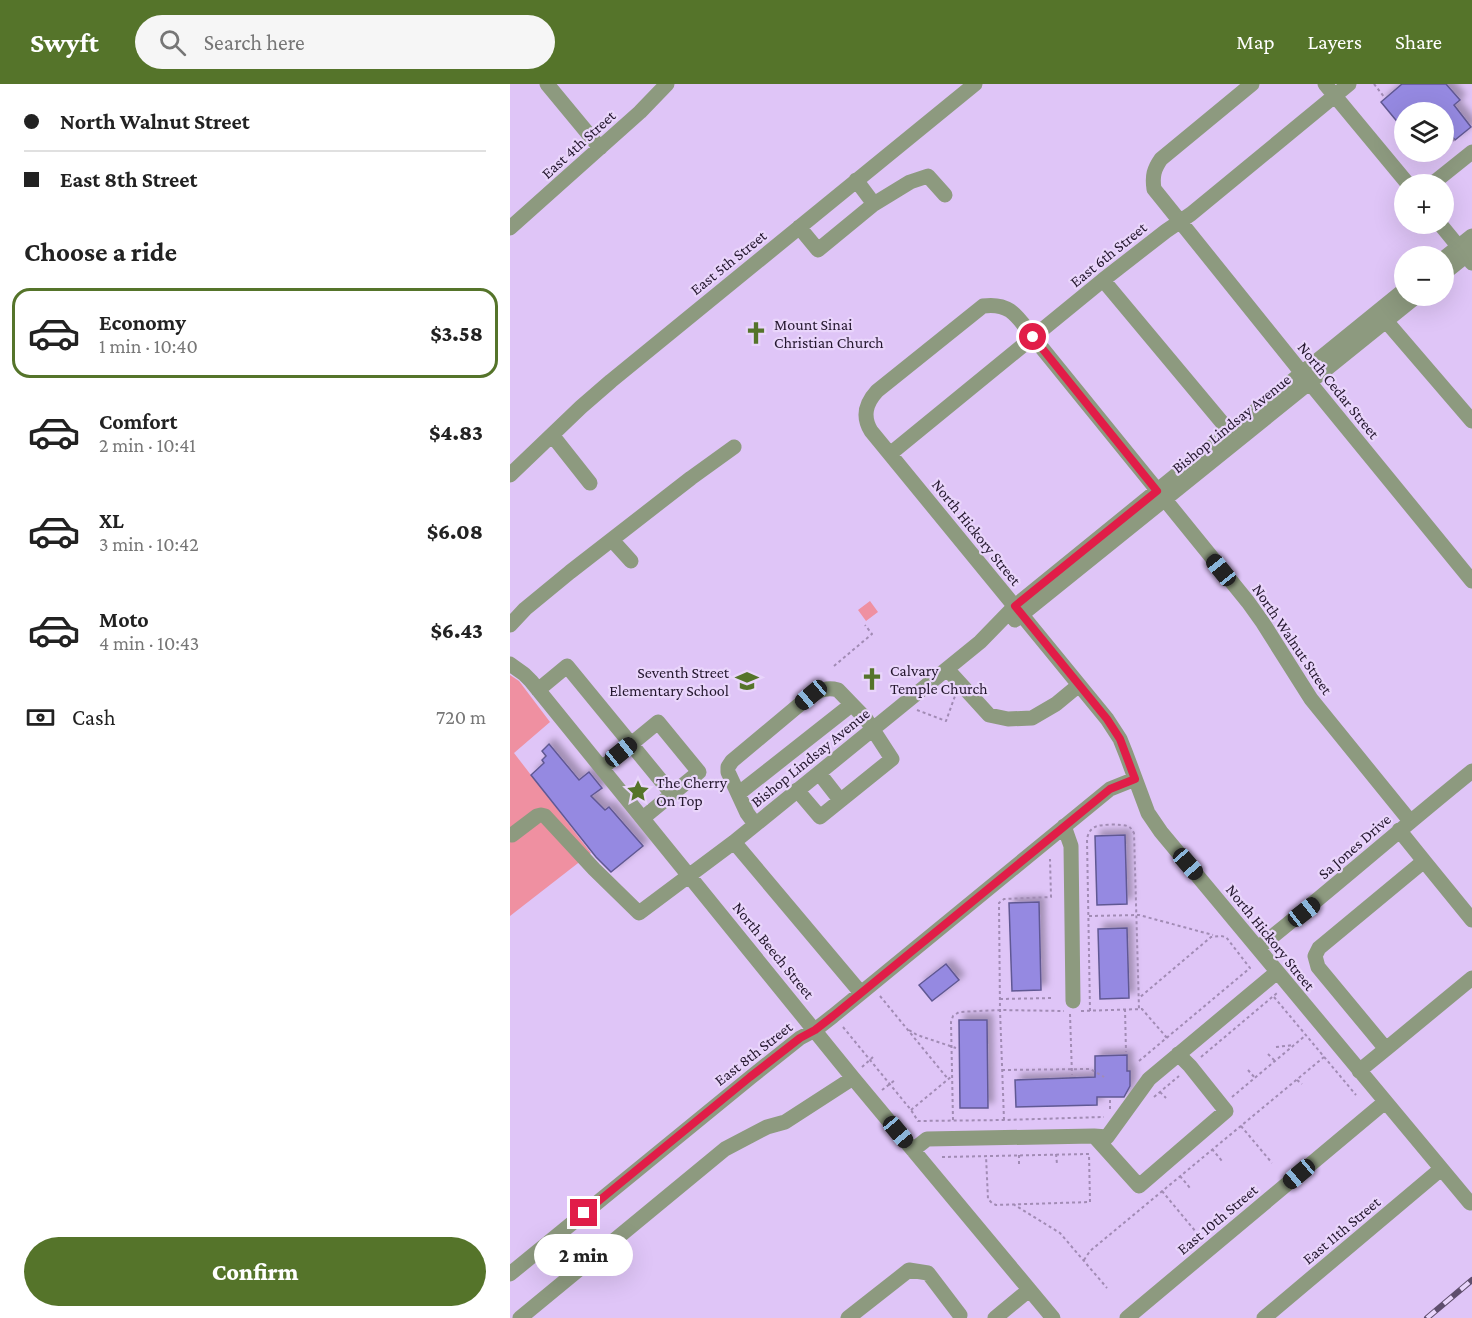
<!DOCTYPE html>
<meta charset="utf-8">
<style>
body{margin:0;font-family:"Crimson Pro",serif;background:#f6f6f6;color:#222;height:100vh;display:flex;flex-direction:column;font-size:22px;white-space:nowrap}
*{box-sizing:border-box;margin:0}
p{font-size:20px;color:#767676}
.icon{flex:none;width:33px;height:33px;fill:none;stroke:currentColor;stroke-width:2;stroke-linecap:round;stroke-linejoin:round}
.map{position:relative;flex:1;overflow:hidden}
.drawer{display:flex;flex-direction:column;background:#fff;width:510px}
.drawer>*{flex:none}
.hud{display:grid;align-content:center;height:132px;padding:0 24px;background:#fff}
.buttons{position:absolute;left:884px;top:18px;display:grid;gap:12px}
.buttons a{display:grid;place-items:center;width:60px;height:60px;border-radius:50%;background:#fff;box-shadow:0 6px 24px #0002;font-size:30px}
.end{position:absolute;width:27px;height:27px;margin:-14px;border:8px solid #e11d48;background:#fff;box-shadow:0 0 0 3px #fff}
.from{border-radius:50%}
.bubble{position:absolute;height:42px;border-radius:21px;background:#fff;box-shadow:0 6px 24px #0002;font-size:20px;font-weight:800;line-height:42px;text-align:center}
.car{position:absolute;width:18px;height:36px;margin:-18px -9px;border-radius:8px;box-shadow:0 0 4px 2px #0007;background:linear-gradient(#222 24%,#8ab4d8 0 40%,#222 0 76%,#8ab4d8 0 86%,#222 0)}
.hud b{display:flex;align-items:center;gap:21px;height:57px;font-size:22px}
.hud b+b{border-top:2px solid #e0e0e0}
.hud i{width:15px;height:15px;background:#222}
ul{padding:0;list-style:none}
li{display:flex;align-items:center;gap:18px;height:90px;margin:0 12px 9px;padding:0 12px;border:3px solid transparent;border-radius:18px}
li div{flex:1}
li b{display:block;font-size:22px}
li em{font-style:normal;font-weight:800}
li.selected{border-color:#55742a}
li>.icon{width:54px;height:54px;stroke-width:1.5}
h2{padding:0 24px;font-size:27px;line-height:72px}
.pay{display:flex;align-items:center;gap:15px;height:66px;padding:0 24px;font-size:22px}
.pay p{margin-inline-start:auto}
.action{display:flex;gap:12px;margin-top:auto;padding:12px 24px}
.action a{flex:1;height:69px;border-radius:36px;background:#55742a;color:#fff;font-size:24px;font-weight:800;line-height:69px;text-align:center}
header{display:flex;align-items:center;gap:36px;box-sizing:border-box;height:84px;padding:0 30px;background:#55742a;color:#fff}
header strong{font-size:28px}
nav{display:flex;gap:33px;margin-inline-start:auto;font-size:21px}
.search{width:420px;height:54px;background:#f6f6f6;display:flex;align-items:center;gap:15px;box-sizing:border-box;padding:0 21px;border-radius:33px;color:#767676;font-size:22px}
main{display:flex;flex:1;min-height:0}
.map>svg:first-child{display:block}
</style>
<header>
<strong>Swyft</strong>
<div class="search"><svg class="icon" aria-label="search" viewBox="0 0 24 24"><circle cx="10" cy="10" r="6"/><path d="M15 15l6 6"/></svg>Search here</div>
<nav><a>Map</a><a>Layers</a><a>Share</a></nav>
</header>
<main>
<section class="drawer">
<div class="hud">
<b><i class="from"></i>North Walnut Street</b>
<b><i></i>East 8th Street</b>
</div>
<h2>Choose a ride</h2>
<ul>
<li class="selected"><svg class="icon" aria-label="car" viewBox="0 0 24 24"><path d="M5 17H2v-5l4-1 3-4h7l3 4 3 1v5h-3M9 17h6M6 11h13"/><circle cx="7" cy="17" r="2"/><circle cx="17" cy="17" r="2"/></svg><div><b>Economy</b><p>1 min · 10:40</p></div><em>$3.58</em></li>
<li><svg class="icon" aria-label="car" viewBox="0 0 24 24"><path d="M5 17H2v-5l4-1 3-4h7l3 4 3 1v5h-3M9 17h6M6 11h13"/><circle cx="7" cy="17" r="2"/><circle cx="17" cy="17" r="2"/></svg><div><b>Comfort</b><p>2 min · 10:41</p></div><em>$4.83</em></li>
<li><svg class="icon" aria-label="car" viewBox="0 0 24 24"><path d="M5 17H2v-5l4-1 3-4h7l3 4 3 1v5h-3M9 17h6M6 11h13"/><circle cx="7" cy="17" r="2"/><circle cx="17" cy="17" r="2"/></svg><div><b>XL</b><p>3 min · 10:42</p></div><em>$6.08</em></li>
<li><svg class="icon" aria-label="car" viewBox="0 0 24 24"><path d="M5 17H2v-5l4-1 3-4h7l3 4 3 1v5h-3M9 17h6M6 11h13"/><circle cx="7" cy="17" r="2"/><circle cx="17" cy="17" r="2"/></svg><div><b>Moto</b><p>4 min · 10:43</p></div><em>$6.43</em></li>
</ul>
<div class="pay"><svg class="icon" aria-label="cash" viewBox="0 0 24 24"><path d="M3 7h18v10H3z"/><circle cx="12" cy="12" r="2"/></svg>Cash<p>720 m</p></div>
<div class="action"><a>Confirm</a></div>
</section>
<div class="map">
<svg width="962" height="1234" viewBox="0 0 962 1234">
<defs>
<filter id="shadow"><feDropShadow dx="5.5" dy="-5.5" stdDeviation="3" flood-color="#0004"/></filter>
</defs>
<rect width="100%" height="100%" fill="#dfc5f7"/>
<!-- green -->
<path fill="#ef90a1" d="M360,517L368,528L356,537L348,526Z
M0,591L9,597L40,638L4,669L81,769L0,832Z"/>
<!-- building -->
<path fill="#9589e1" stroke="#605893" stroke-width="1.5" filter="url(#shadow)" d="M892,0H936L950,16L944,21L961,43L945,56L940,50L933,57V28H894V46L871,18Z
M39,660L69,696L79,688L92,704L81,712L95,726L99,723L133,762L101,788L86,773L21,691L34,679L32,676L36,672L32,667Z
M615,751L617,820L587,821L585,752Z
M529,818L531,906L502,907L499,819Z
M617,844L619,914L590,915L588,845Z
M436,880L449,896L422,917L409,901Z
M449,936H477L478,1024H450Z
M617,971V987H620V1002L614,1013H587V1021L506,1023L505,996L585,993V972Z"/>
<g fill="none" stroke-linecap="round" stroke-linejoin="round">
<!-- path -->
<path stroke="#a18bb4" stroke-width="2" stroke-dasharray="3 3" stroke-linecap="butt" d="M864,0L875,14
M939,50L945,58
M920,68L925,74
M324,582L362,550L355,541
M407,626L436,637L445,612
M579,832L629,831L703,851
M370,912L438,995
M764,913L846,1011
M490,915L543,914
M615,925L616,968
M571,927L632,925L657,954
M580,927L577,755C578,750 580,745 585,743C590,740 612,740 617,742C621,743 621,745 624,749L629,925
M560,930L562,991
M333,943L401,1026L408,1037L494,1036L594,1033
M399,946L407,951L446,964
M766,963L784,961
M758,970L765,977
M691,973L767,909
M629,977L740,884L716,853L711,852L701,853L629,914
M352,983L363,973
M492,986L580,985L594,993
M738,986L745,994
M787,996L792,1000
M372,1006L385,996
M650,1008L656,1014
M644,1013L669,992
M722,1013L796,951
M600,1016V1026
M401,1026L442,992
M443,1036L441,938L443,932L449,928L490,926L554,927
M494,1036L490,926L489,819L494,815L541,813L540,775
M731,1042L762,1079
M702,1065L712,1077
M546,1070L547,1080
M509,1071V1080
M432,1073L579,1070L580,1118L486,1121L482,1119L478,1115L476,1072
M670,1092L680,1104
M652,1107L686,1148
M503,1120L550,1149L597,1204
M574,1176L580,1167L814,973"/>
<!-- minor -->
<path stroke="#8d9a7f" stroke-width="15" d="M37,0L90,64
M742,0L651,75C644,85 642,92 644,105L800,299L962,497
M815,0L898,100
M346,96L364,120L400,98L418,92L435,111
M922,100L962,68
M930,140L962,179
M289,143L308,166L364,120
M0,144L130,28L157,0
M933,175L962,152
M933,190L962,167
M593,196L720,348
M876,237L962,337
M42,351L80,399
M380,370L593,196L656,147L681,130L839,0
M0,391L71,323L101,297L465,0
M102,456L121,477
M505,536L907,212
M0,541L15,525L60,488L181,394L224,363
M0,580L14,590L21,597L343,994L543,1234
M437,585L479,631L498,635L522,634L546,620L569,601
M28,606L57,582L162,710
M92,684L148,638L189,688L133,734
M309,689L330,716
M228,710L341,621
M900,737L801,615L753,539L738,518L523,253C508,234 501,218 473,222L367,307C356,319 352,332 361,347L597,635L610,655L616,670L638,729L651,748L960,1119
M245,740L237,729L218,688V683L222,677L301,611C311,606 317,603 328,606L356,635L382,675L310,733L287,706
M554,742L561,762L563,917
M2,751L27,732L31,731L35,732L84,785L129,829L224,758L470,558L505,522L894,206
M224,758L351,909
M914,777L962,836
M748,864C821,806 890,745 962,687
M876,965L962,894
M849,987L876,965L808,883L805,872L809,864L914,777L889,746
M584,1052L629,1102L716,1027L680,982L668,970
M403,1066L417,1055L584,1052L597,1053L639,995L767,888
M0,1190L241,993L290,954L305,946L323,932L600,705L625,695
M10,1234L215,1065L257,1043L275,1038L343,994
M338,1234L399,1186L418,1189L450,1231
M485,1234L519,1206
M617,1234L875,1018
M754,1234L931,1085"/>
<!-- rail casing -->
<g stroke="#5f4e6d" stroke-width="6">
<path id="rail" d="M917,1234L962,1196"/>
</g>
<!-- rail -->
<use href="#rail" stroke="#e9d5fb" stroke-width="4" stroke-dasharray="11" stroke-linecap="butt"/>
</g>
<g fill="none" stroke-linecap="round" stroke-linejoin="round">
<!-- route -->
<path stroke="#e11d48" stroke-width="8" d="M74,1129L240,993L290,954L305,946L323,932L600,705L625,695L610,655L597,635L505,522L647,407L523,253"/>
</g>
<!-- icons -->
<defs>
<g id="church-bare" transform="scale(1.8)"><path d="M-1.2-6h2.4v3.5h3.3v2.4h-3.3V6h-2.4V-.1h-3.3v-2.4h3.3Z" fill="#55742a" stroke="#e9d5fb" stroke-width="2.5" paint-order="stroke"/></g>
<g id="school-bare" transform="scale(1.8)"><path d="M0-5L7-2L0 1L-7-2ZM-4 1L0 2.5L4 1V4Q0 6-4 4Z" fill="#55742a" stroke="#e9d5fb" stroke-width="2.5" paint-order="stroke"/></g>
<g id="sight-bare" transform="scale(1.8)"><path d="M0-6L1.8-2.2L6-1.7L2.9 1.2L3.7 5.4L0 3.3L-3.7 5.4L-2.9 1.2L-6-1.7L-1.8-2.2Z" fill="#55742a" stroke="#e9d5fb" stroke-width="2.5" paint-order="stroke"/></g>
</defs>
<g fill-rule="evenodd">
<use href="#church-bare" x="246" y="249"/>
<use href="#church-bare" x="362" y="595"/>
<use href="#school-bare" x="237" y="597"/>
<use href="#sight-bare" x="128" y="707"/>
</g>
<g text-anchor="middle" stroke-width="4.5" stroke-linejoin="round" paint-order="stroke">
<!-- street labels -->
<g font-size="16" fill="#24172e" stroke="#e9d5fb">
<text transform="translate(68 60) rotate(-42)" y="6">East 4th Street</text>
<text transform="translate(598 170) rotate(-39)" y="6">East 6th Street</text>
<text transform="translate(218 178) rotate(-39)" y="6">East 5th Street</text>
<text transform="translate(829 306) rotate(51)" y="6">North Cedar Street</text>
<text transform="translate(721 339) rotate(-39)" y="6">Bishop Lindsay Avenue</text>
<text transform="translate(467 448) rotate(51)" y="6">North Hickory Street</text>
<text transform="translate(783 555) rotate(56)" y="6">North Walnut Street</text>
<text transform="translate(300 673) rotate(-39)" y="6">Bishop Lindsay Avenue</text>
<text transform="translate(844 762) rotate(-41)" y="6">Sa Jones Drive</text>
<text transform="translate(761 853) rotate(51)" y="6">North Hickory Street</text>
<text transform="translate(264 866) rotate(51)" y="6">North Beech Street</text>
<text transform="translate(243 969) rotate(-38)" y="6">East 8th Street</text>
<text transform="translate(707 1135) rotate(-40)" y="6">East 10th Street</text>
<text transform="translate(831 1146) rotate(-40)" y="6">East 11th Street</text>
</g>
<!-- poi labels -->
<g font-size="16" fill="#24172e" stroke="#e9d5fb" text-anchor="start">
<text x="264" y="246">Mount Sinai<tspan x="264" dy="18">Christian Church</tspan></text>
<text x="380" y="592">Calvary<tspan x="380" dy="18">Temple Church</tspan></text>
<text x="219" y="594" text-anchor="end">Seventh Street<tspan x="219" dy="18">Elementary School</tspan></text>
<text x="146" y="704">The Cherry<tspan x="146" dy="18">On Top</tspan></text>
</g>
</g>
</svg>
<div class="buttons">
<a><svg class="icon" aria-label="layers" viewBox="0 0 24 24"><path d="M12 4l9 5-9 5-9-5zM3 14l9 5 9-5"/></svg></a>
<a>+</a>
<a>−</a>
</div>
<i class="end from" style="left:523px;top:253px"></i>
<i class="end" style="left:74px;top:1129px"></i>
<div class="bubble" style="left:24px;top:1150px;width:99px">2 min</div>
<i class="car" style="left:711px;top:486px;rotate:321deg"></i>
<i class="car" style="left:301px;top:611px;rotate:230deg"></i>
<i class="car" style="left:111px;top:668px;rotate:51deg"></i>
<i class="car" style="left:678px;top:780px;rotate:139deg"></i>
<i class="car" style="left:794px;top:828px;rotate:52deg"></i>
<i class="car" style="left:388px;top:1048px;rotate:140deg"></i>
<i class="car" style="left:789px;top:1090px;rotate:230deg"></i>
</div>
</main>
